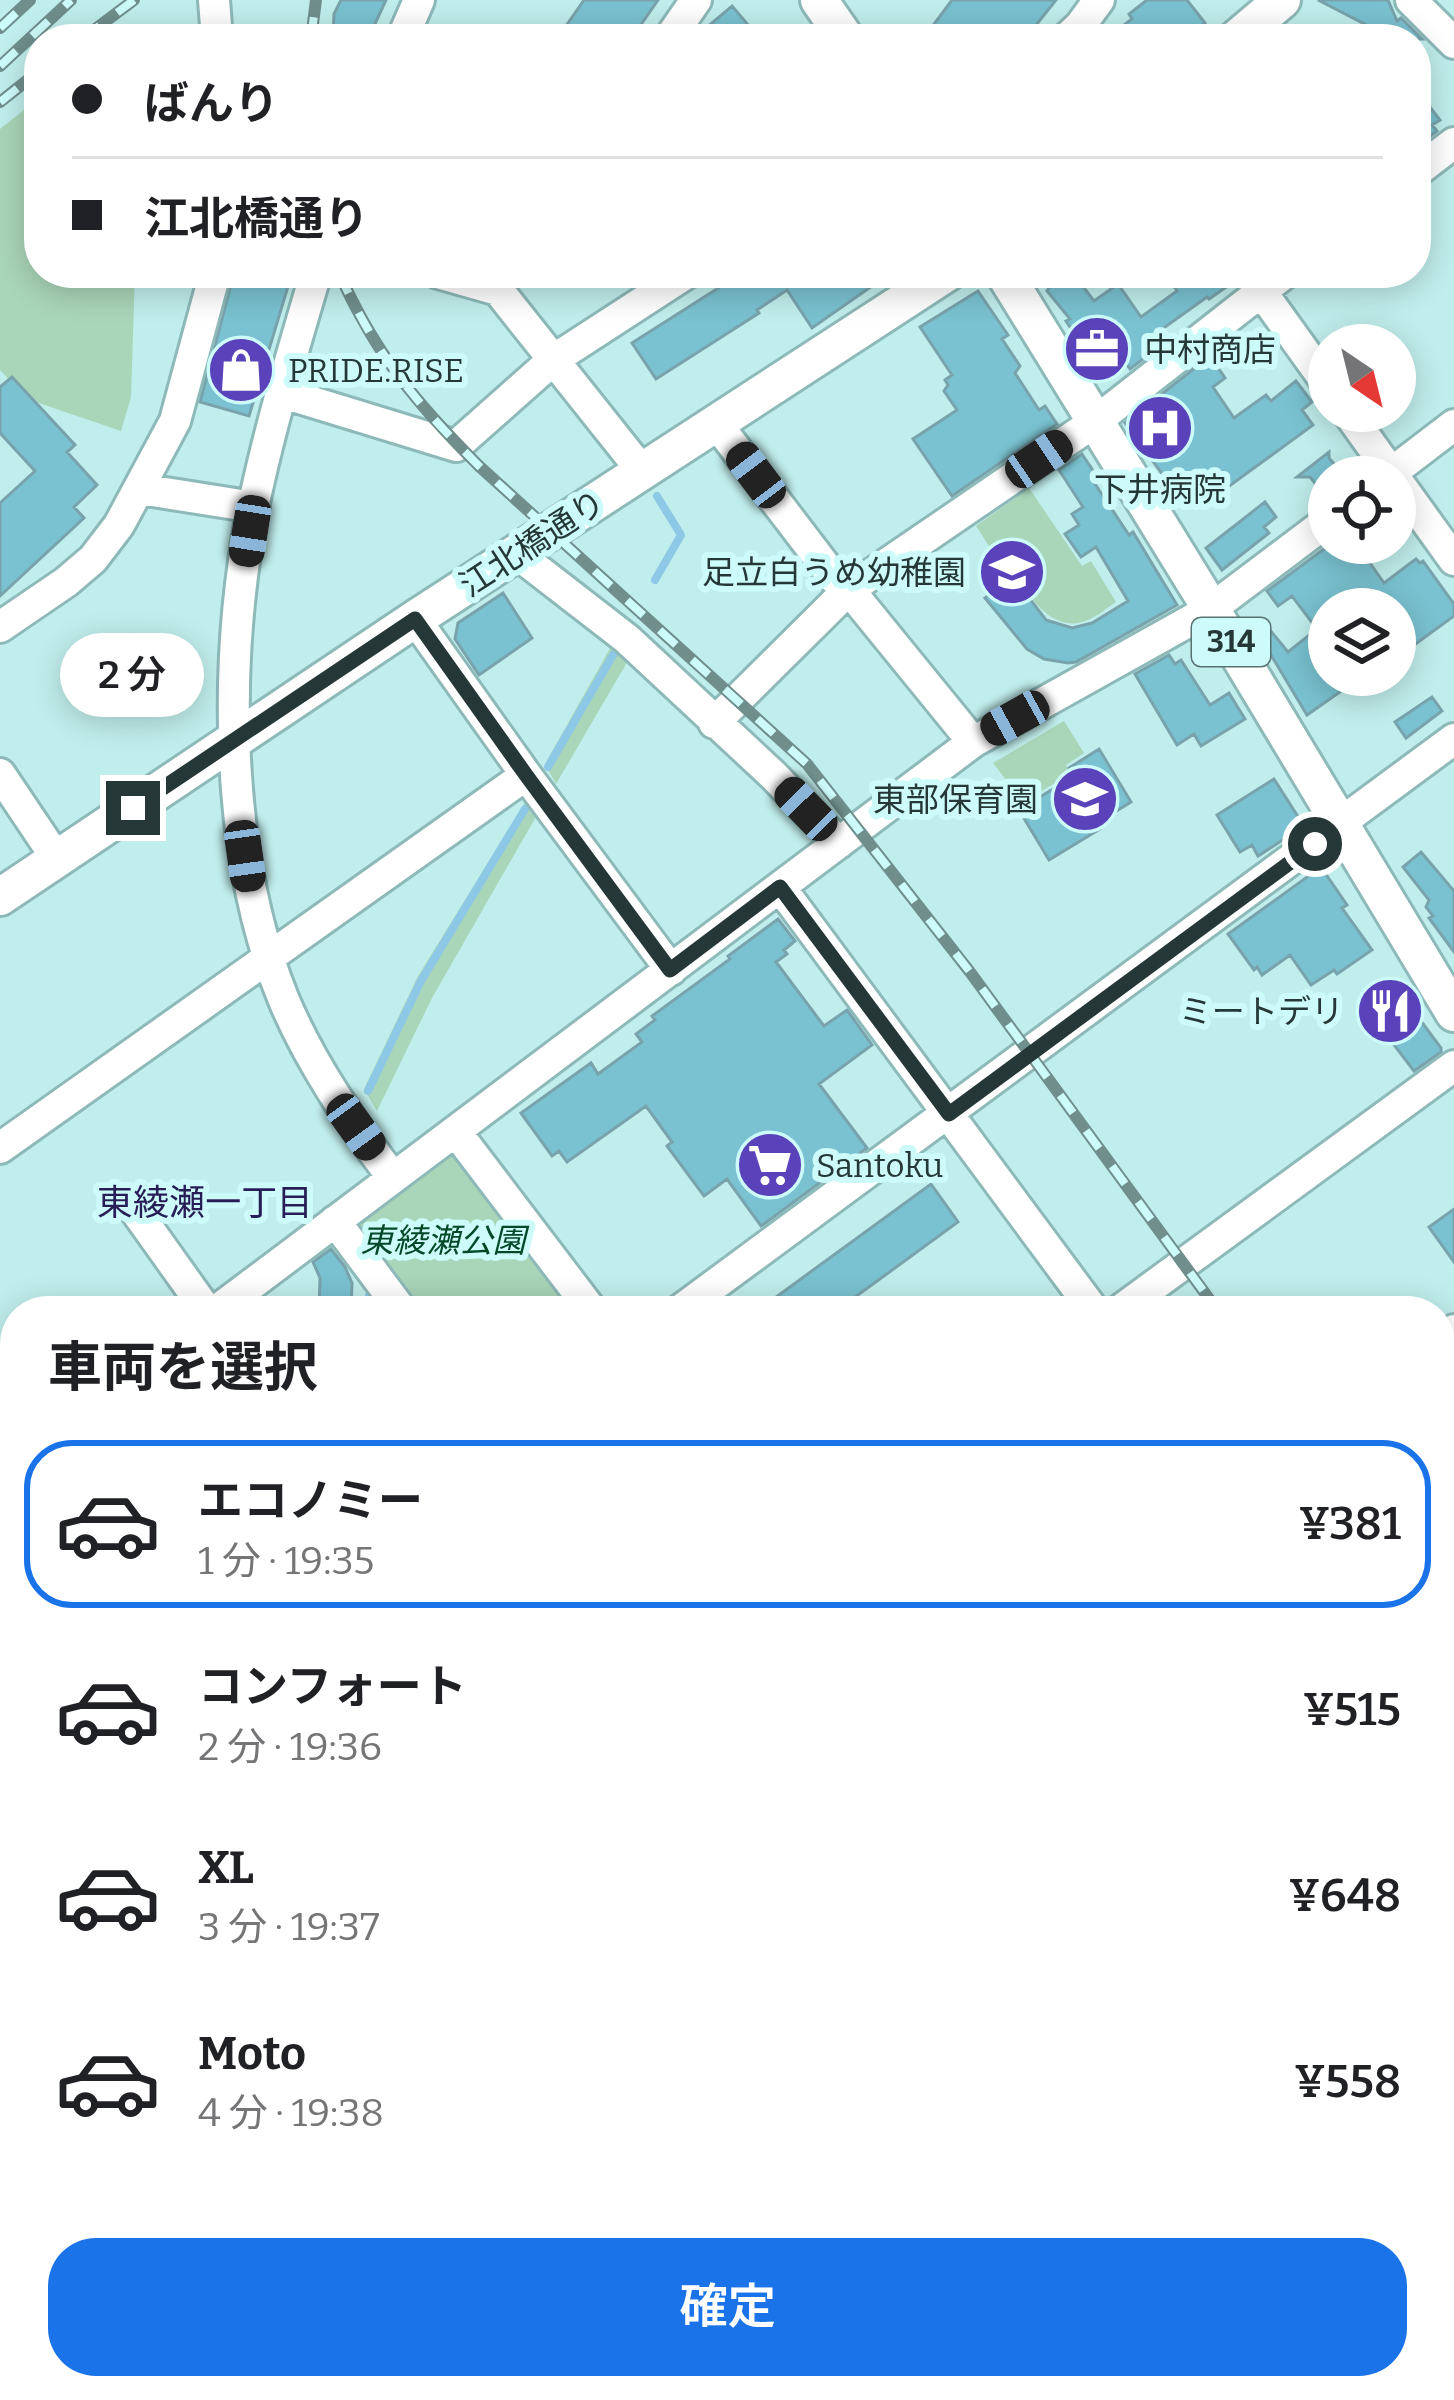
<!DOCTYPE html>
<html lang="ja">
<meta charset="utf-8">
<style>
body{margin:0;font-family:Bitter,"Noto Sans JP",serif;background:#f6f6f6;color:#202124;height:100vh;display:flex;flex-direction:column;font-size:45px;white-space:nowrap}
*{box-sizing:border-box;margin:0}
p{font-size:39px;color:#757577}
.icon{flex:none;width:66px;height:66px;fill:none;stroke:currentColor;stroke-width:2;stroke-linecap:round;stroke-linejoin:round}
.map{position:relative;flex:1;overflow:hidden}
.drawer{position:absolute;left:0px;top:1296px;width:1455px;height:1104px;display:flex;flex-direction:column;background:#fff;border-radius:48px 48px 0 0;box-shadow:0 6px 30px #0003}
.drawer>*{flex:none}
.top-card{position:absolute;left:24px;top:24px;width:1407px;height:264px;border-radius:48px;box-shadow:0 6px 30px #0003;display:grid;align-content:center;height:264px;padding:0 48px;background:#fff}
.needle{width:78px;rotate:145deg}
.buttons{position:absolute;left:1308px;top:324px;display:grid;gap:24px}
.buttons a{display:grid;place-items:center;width:108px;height:108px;border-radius:50%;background:#fff;box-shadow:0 6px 30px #0003;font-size:60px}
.end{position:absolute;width:54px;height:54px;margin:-27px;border:15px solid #253736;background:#fff;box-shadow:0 0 0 6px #fff}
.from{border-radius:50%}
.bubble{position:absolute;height:84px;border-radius:42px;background:#fff;box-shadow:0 6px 30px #0003;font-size:39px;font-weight:600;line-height:84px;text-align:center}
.car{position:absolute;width:36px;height:72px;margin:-36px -18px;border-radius:15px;box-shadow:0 0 9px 3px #0007;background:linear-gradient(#222 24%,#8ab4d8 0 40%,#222 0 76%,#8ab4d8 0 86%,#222 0)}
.top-card b{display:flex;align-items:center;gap:42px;height:114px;font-size:45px}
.top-card b+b{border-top:3px solid #e0e0e0}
.top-card i{width:30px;height:30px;background:#202124}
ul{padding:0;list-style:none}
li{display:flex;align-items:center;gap:36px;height:168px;margin:0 24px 18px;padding:0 24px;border:6px solid transparent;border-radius:48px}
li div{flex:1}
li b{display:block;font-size:45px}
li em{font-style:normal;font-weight:600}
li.active{border-color:#1a73e8}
li>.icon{width:108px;height:108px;stroke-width:1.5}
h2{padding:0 48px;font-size:54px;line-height:144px}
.cta{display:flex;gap:24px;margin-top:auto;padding:24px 48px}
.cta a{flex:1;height:138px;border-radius:48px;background:#1a73e8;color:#fff;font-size:48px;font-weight:600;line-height:138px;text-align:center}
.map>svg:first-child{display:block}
</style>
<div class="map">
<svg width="1454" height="2400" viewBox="0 0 1454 2400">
<rect width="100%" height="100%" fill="#c0eeec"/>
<!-- green -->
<path fill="#a9d5b8" d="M39,98V273H135L131,397L121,431L27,399L0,370V129Z
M1029,488L1082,566L1091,561L1116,602C1108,607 1099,615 1090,619C1050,638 1027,591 1007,564L1002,566L976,526Z
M612,645L629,659L556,784L545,764Z
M1064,721L1084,753L1066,765L1070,774L1023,802L993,763Z
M526,801L537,815L432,998L377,1111L364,1089L418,976Z
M452,1152L579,1311H413L353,1233L355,1222Z
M15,1830V2054L12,2052L0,2060V1841Z
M1454,2185V2400H1161L1181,2385H1440V2195Z"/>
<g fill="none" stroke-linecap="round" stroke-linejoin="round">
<!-- stream -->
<path stroke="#8dc8e7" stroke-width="8" d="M655,580L681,535L657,496
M548,767L613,655
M368,1091L421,981L525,809
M368,1311L369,1295"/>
</g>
<!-- building -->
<path fill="#7ac2d1" stroke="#79a3ac" stroke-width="3" d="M341,0H386L368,39H333L334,14Z
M584,0H658L631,39H557Z
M952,0H1056L1025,39H923Z
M1147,0H1187L1205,23L1185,39H1106L1132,19L1129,14Z
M1318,0H1388L1397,21L1401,18L1422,39H1375L1380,35L1376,30Z
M732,6L760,39H693Z
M1416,89L1440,120L1432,125L1437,131L1416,147Z
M234,273H292L249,416L200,402Z
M742,273H864L872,286L812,328L787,290L757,310L759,313L656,379L632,343Z
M1042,273H1073L1094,301L1118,284L1141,317L1177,291L1165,273H1221L1229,285L1209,299L1207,297L1151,337L1159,347L1130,369L1114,348L1094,362L1066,321L1070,319L1047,291L1051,285Z
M978,291L1008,335L1002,339L1020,366L1015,373L1039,410L1045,406L1057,424L952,496L913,439L957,410L944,391L948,385L945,380L952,375L920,327Z
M1210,356L1225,378L1213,387L1234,418L1266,395L1271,401L1296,381L1312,402L1302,410L1313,425L1199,508L1176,476L1168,482L1125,423Z
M12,377L75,445L67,452L97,485L74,507L84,518L0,596V503L35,471L0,433V387Z
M1329,452V458L1345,477H1329V501L1310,477H1297Z
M1082,454L1100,481L1095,484L1129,535L1133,532L1177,605L1076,662L1068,663L1044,659L1027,649L985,598L1013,577L1046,620L1072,628L1092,623L1128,601L1096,547L1081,557L1065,534L1079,525L1072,514L1083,507L1059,470Z
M1265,502L1276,517L1264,527L1269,533L1222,570L1206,548Z
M1332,543H1356L1384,583L1416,559L1420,563L1423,561L1454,604V616L1395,659V609H1360L1350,596L1329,609V675H1364L1307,715L1256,630L1265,624L1288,652L1317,629L1292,596L1278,606L1267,591Z
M503,593L532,638L479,675L455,639L458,623Z
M1169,655L1175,664L1181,660L1210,705L1229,693L1245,719L1201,746L1194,734L1177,745L1135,674Z
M1432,697L1442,711L1406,738L1395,722Z
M1099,749L1131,802L1097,823L1100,829L1049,860L1019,810L1074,776L1069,768Z
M1274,779L1304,826L1258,856L1252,845L1240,852L1217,815Z
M1421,852L1454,891V952L1429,918L1433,916L1426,907L1429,900L1403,867Z
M1321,867L1347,905L1342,908L1372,950L1337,974L1334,970L1311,985L1290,955L1262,975L1257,967L1254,970L1228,934Z
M778,919L795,941L784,950L787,954L776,962L824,1026L847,1010L872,1045L819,1084L867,1148L761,1226L727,1179L704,1196L667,1146L672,1142L646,1106L567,1162L559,1151L552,1156L521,1113L591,1063L598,1074L642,1042L636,1034L655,1020L652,1016L730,959L728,956Z
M1401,994L1441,1048V1052L1414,1071L1368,1011L1383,1001L1386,1005Z
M931,1184L958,1222L836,1311H757Z
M1454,1209V1262L1429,1227Z
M331,1249L345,1267L352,1283L351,1311H319L320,1278L313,1262Z"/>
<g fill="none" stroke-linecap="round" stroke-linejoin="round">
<!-- minor casing -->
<g stroke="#8db9b8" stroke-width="36">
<path id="minor" d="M214,0L217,39
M1411,0L1454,43
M402,39L419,0
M669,39L696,0
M1066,39L1080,26L1099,0
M1416,172L1454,143
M316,273C294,347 270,427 254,503C223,657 224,852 283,998C310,1063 351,1122 393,1178
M438,273L498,290L642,471
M1248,273L1329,386
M283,393L456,446L553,360L687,273
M1347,411L1394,477
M716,423L835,579L859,602L973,742
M1386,477L1454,425
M1395,478L1454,560
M140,489L254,507
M516,553L627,639L773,775L839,843
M415,619L526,775L671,970
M0,627L66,582L93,559L119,525L175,421L215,273
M714,723L847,591L1096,421L1285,273
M0,774L57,859
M780,887L1094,1311
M456,1132L592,1311
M0,1148L526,775
M135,1210L207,1311
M335,1221L402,1311
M216,1311L973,742L1211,609L1329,520
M679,1311L1454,739
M1119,1311L1454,1066
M1440,1340L1454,1330
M0,1472L15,1460
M0,1581L15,1604
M1440,1672L1454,1661
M1440,1780L1454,1799
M0,1806L15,1795
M1440,1987L1454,1977
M0,2130L15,2119
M1440,2181L1454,2171
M538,2385L548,2400
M0,2396L15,2385
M449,2400L469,2385
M646,2400L666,2385
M877,2400L898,2385
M1145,2400L1165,2385"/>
</g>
<!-- major casing -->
<g stroke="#8db9b8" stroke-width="42">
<path id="major" d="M819,0L846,39
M1236,39L1282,0
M1004,273L1211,609L1454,1013
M0,897L415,619L947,273"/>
</g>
<!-- minor -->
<use href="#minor" stroke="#fff" stroke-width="30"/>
<!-- major -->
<use href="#major" stroke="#fff" stroke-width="36"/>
<!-- rail casing -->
<g stroke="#6f8e8c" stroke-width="12">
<path id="rail" d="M0,28L30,0
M82,39L134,0
M311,39L316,0
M0,66L71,0
M0,102L39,71
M339,273C376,355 416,403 479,466L807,764L970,972L1218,1311
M1440,1616L1454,1635"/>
</g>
<!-- rail -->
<use href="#rail" stroke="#cdfbfa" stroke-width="8" stroke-dasharray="22" stroke-linecap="butt"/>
</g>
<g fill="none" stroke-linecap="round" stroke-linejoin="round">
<!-- route -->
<path stroke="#253736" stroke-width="15" d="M133,808L415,619L526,775L670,970L780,887L949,1114L1315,844"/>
</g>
<!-- icons -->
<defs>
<g id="office-disc" transform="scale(3.45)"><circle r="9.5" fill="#5a42bb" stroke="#cdfbfa"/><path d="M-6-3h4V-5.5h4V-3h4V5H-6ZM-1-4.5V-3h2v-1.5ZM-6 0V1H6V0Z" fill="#fff"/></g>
<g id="shop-disc" transform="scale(3.45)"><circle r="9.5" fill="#5a42bb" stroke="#cdfbfa"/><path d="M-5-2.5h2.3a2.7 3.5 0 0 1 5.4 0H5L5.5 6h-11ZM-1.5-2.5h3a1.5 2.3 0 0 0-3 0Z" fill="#fff"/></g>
<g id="hospital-disc" transform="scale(3.45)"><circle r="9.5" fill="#5a42bb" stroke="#cdfbfa"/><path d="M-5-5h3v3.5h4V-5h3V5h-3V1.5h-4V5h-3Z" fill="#fff"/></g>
<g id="school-disc" transform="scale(3.45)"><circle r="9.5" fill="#5a42bb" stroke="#cdfbfa"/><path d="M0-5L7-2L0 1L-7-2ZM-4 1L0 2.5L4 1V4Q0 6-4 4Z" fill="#fff"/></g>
<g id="restaurant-disc" transform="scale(3.45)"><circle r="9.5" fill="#5a42bb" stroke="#cdfbfa"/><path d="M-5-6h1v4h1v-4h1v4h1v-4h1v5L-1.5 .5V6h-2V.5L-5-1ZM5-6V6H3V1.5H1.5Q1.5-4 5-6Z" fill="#fff"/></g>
<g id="supermarket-disc" transform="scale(3.45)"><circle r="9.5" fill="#5a42bb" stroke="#cdfbfa"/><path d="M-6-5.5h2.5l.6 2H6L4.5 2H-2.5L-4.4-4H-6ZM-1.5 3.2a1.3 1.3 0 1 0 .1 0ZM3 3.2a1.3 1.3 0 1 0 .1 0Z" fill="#fff"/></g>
</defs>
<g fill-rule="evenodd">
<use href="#office-disc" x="1097" y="349"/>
<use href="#shop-disc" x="241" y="370"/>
<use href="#hospital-disc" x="1160" y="428"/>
<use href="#school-disc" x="1012" y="572"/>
<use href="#school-disc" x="1085" y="799"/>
<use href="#restaurant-disc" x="1390" y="1011"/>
<use href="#supermarket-disc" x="770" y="1165"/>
</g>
<g text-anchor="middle" stroke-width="12" stroke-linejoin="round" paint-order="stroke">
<!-- shield labels -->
<rect fill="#cdfbfa" stroke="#577271" stroke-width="3" x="1192" y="618" width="78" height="48" rx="9"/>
<g font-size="30" font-weight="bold" fill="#253736">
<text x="1231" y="652">314</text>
</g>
<!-- poi labels -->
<g font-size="33" fill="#253736" stroke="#cdfbfa" text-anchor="start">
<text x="1144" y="361">中村商店</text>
<text x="288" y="382">PRIDE.RISE</text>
<text x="1160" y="501" text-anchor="middle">下井病院</text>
<text x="966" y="584" text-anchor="end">足立白うめ幼稚園</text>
<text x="1038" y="811" text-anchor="end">東部保育園</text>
<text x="1344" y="1023" text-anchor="end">ミートデリ</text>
<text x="816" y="1177">Santoku</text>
</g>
<!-- street labels -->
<g font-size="33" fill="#253736" stroke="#cdfbfa">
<text transform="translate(532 543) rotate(-33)" y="12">江北橋通り</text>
</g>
<!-- park labels -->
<g font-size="33" font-style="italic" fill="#034929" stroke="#cdfbfa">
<text x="443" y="1252">東綾瀬公園</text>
</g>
<!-- neighbourhood labels -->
<g font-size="36" fill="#281d57" stroke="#cdfbfa">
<text x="205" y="1215">東綾瀬一丁目</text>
</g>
</g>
</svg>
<div class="buttons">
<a><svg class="needle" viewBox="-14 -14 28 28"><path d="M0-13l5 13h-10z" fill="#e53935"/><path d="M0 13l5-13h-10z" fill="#757577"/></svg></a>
<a><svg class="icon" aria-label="locate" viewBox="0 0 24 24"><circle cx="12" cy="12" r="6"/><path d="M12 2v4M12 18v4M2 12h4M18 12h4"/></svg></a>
<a><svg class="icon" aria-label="layers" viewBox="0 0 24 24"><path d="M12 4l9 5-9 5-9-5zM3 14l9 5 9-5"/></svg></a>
</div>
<i class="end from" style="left:1315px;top:844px"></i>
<i class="end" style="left:133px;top:808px"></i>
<div class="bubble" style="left:60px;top:633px;width:144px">2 分</div>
<i class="car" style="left:1039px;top:459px;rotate:56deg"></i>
<i class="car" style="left:756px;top:475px;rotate:323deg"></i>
<i class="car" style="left:250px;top:531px;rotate:189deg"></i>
<i class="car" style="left:1015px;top:718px;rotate:241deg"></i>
<i class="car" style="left:806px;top:809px;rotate:316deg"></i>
<i class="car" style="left:245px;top:856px;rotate:172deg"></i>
<i class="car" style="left:356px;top:1127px;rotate:144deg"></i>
<div class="top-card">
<b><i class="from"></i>ばんり</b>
<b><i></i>江北橋通り</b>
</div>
<section class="drawer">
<h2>車両を選択</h2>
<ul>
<li class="active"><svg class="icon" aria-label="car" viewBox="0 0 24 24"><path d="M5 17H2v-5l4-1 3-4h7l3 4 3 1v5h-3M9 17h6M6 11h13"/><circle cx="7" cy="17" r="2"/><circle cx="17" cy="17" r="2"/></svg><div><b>エコノミー</b><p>1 分 · 19:35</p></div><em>¥381</em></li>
<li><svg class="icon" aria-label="car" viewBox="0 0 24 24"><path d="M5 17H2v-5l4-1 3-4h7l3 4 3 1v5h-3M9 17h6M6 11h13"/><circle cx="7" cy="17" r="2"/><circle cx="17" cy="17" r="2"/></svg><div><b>コンフォート</b><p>2 分 · 19:36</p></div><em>¥515</em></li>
<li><svg class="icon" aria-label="car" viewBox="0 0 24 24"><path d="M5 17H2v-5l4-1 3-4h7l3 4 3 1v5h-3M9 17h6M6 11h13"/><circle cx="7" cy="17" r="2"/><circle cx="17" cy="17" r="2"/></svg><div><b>XL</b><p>3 分 · 19:37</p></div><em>¥648</em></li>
<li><svg class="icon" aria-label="car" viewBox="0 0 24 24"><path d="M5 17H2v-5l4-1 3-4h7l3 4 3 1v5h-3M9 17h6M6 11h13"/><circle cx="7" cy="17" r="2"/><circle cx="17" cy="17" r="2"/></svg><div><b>Moto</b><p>4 分 · 19:38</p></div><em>¥558</em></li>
</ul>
<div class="cta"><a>確定</a></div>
</section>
</div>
